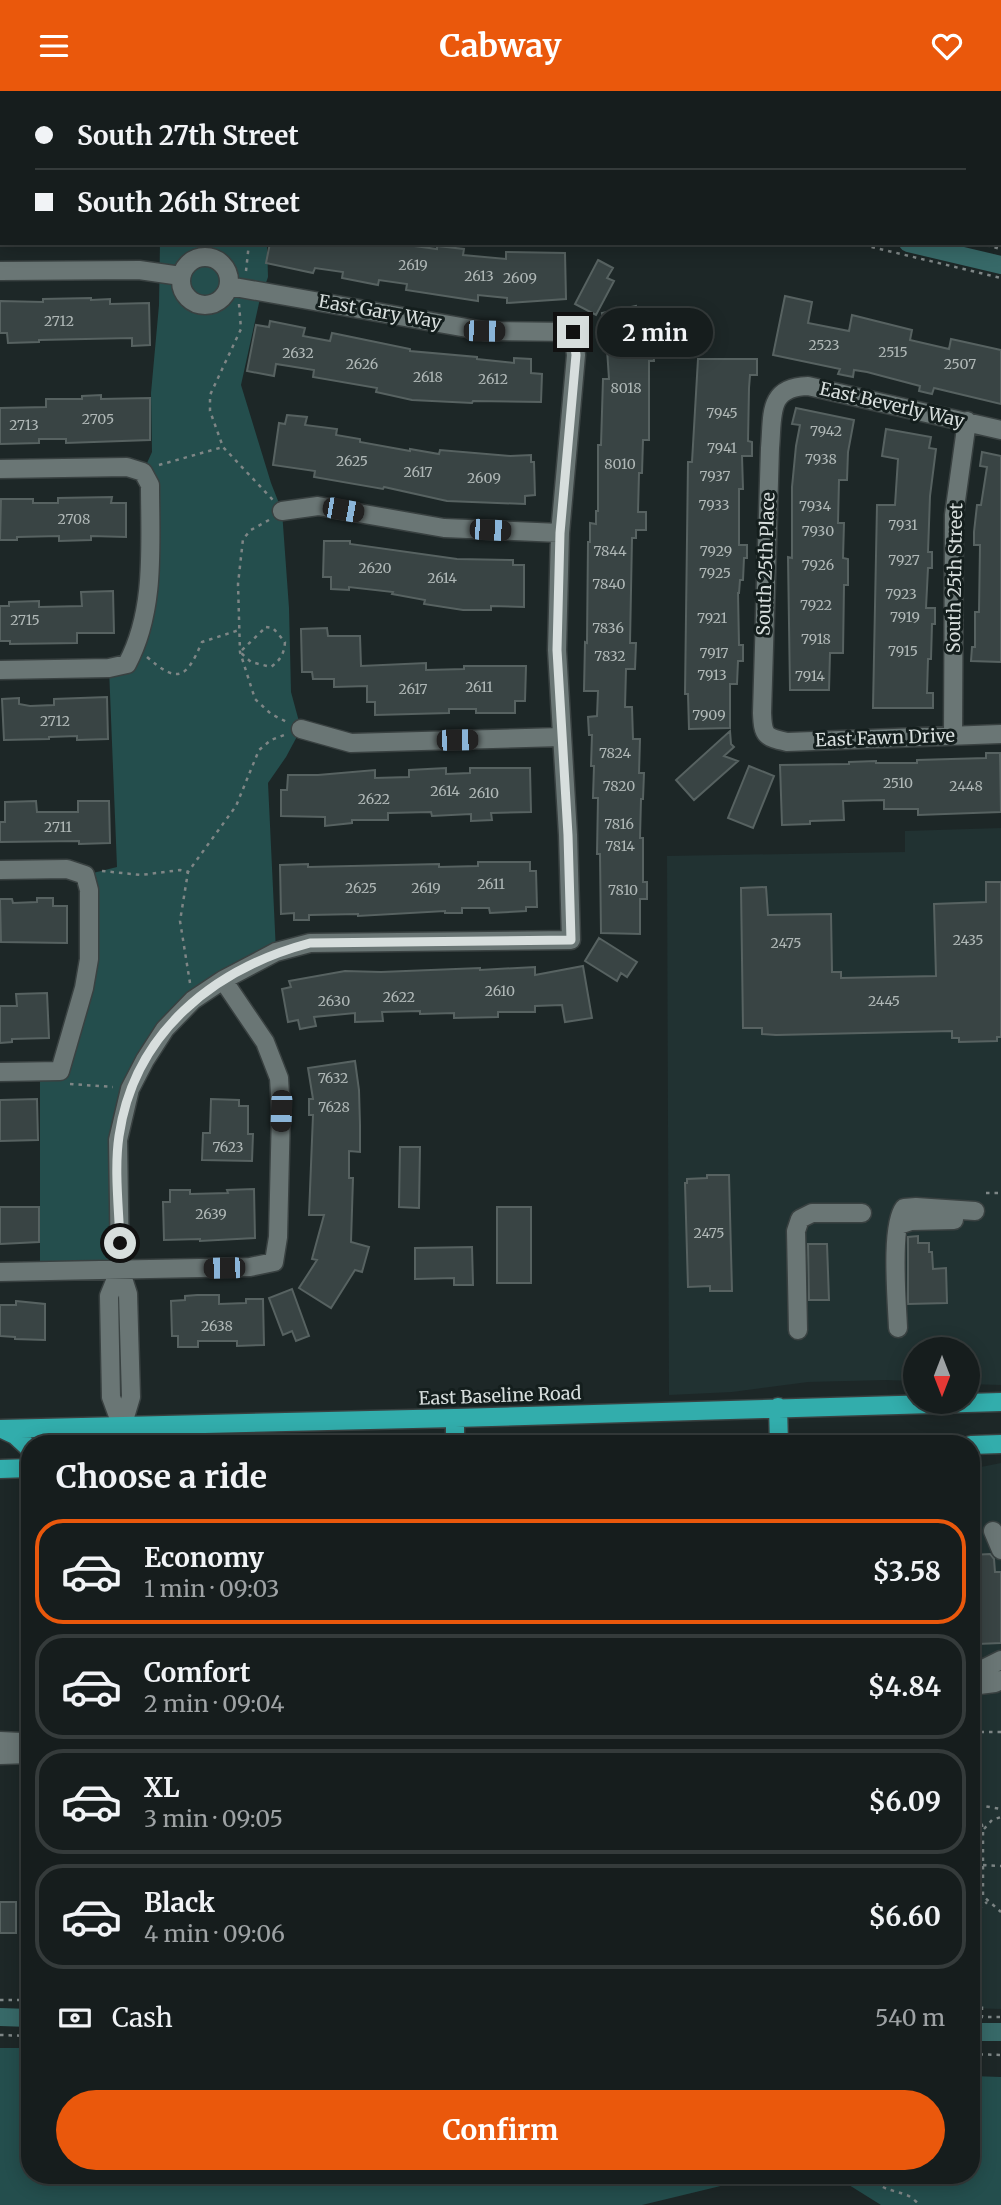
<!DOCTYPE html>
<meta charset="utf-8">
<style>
body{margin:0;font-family:Merriweather,serif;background:#1f2626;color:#f1f3f6;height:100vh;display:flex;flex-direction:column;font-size:26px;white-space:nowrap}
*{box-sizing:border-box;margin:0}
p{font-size:23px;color:#9ea2a4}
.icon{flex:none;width:38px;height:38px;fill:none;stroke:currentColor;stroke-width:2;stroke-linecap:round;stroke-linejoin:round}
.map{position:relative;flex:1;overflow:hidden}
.details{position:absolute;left:21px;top:1344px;width:959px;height:749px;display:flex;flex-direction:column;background:#161d1d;border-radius:28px;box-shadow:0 4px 18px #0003,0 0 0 2px #353b3b}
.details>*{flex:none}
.top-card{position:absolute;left:0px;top:0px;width:1001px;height:154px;box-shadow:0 4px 18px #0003,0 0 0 2px #353b3b;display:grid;align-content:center;height:154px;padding:0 35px;background:#161d1d}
.needle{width:46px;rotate:180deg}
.fabs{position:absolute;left:903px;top:1246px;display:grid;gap:14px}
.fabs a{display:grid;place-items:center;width:77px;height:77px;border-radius:50%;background:#161d1d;box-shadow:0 4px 18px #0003,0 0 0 2px #353b3b;font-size:35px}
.end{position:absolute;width:32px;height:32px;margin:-16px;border:9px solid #d7dedd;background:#111;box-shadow:0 0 0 4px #111}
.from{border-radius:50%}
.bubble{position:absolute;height:49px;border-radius:24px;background:#161d1d;box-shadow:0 4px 18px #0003,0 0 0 2px #353b3b;font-size:23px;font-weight:700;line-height:49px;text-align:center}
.car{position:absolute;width:21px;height:42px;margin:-21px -10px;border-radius:9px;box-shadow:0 0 5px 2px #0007;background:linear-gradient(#222 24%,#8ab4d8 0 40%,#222 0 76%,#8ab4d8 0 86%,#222 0)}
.top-card b{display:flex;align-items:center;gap:24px;height:66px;font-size:26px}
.top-card b+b{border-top:2px solid #353b3b}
.top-card i{width:18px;height:18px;background:#f1f3f6}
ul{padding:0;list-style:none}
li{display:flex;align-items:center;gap:21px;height:105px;margin:0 14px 10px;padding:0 21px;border:4px solid #353b3b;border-radius:28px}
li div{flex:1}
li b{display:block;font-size:26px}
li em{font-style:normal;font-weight:700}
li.current{border-color:#ea580c}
li>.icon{width:63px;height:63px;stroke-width:1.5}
h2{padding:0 35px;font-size:32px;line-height:84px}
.pay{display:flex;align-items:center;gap:18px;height:77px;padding:0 35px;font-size:26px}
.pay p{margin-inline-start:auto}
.primary-button{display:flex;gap:14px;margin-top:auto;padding:14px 35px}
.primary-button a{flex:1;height:80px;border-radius:42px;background:#ea580c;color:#fff;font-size:28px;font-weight:700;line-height:80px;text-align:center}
header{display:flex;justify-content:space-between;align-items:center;height:91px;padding:0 35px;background:#ea580c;color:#fff;font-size:32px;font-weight:700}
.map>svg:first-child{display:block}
</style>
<header><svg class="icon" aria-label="menu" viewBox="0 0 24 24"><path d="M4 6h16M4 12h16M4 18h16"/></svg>Cabway<svg class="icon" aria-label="heart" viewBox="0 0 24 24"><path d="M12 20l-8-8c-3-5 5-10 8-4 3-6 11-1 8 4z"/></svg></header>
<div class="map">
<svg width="1001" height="2114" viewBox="0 0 1001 2114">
<rect width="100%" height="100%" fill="#1d2727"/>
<!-- built -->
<path fill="#213232" d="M85,0H455L85,2Z
M1001,737V1294L968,1293V1258H915V1290L885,1289L808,1291L732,1301L669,1304L667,765L905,761V740Z
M1001,1372V1918L971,1917V1378Z"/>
<!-- green -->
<path fill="#244e4d" d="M160,152H267L268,186L259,212L241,294L271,392L282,420L289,517L291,601L301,638L286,666L268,692L276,861L165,938L123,1022L120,1178L40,1179V980L60,979L84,897L85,784L117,776L109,577L127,573L150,491L143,381L152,361L151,302L159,214Z
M0,1957H30V2084H766L642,2114H0Z
M971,1985L1001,1986V2114H881L833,2084H971Z"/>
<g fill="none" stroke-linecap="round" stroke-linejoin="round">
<!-- canal -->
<path stroke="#376968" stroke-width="18" d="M0,18H2
M908,152L1001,174
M0,1926L30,1927
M971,1941H1001"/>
</g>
<!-- building -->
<path fill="#394444" stroke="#576261" stroke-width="2" d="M270,152H392L437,158V155L464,158L463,164L506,168V161L565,162L566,208L507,212V207L478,204V210L406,199L407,193L379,189L378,194L342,187L343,181L315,177L313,182L266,172Z
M598,169L613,177L607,187L614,190L596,224L575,213Z
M785,205L812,211L808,232L849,240L852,224L912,239L910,249L949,258L951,248L1001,259V313L934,297L932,303L919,300L920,295L867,281L854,279L853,286L838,283L840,278L773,264Z
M91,207V209L110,208V213L149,212L150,254L132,255V247L39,249V251L8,252L7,242H0V210L43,211V208Z
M636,215L638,226L645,225L651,253H653L654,270H649V349H643L642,382H639L638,421H646V439H636V447H632L630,552H636L635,578H626L625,616H632L633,648H640L639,682H644L643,708H641L640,747H643V791H647V808H640V843L601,842L600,763H597L598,707H593L594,675H591L592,644H589L588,626L597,625L598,600H584L585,551L587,552L588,451H590V432L596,433V420H598V354H601L603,288H609L606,243L602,222Z
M270,230L305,237L303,245L330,250L332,242L410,258V260L477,266V268L514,272V267L531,268V282L542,283L541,311L473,310L472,312L412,309L376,301L377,297L313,286L314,279L276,273L274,285L247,280L256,234L269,236Z
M698,268H757V284H750L749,297L748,350L752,351V365H742L743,398H739V454H747V467H744L743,489H740L739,502H738L739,554H743V570H738L737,593H730V637L689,638L688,603H685L688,371H692Z
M101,304V308L150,307V349L66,352V348H39V352L0,353V317L46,316V308H82V305Z
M796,317L854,329L848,361L847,389H839L838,432H844L843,467L848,468V494H844L843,562H830L829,599H790L788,466L792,467V396L796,355L800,334L792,333Z
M287,324L307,326L305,334L337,338L336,344L360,348V351L410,360V358L439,363L440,359L510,365L531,364V371H534L535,404L525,405V413L447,410L384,396L383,398L314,386L315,380L273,374L279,332L285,333Z
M886,338L931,346L929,357L936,358L930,405L928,461H932V477H928L926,517H935V533H932L931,568H928L927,602H933V617H873L877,414H895L898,368L882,365Z
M982,361L1001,365V571L971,570L972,556H975V521H979L980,454H974V441L977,414H981L987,376L980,375Z
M112,406L111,412H126V446L91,445V449L59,450V445L17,446V449H0L1,408H33V412H58V407Z
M324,450H350V453L457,468L513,469V474H524V516L491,515V519H463L424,513L425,509L392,503L393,501L349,496V499L331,498V486H323Z
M113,500L114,542H77V552L10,553V550H0V515H9V511L39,510V516L82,515L81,501Z
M327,537L328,545H360L361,575L426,572V579L464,578V575H526L525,610H515V622H476V618H449V622L375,624V611H367V595L334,596V588H313L312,581H302L301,538Z
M107,606L108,648L77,649V645L49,646V648L4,649L2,608L19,607V613L30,615L54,614V608Z
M730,640L731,653L734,656L724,665L738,670L694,709L676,689Z
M986,662H1000L1001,721L918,724V718H884V709L843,710L844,729L810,730V733L782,734L780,674L849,673V671L876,670V672H917V669L986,667Z
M749,675L774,685L753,737L728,727Z
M446,677V683L470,682V677H530L531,721L491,722L492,729L471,730V723L432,725L431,721L388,722V729H352V732L325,735V726L281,725V699H287L288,684H318L375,679V687L409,686V679Z
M36,710L37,721H78V710H109L110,752L79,753V750L0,751V731H5V711Z
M478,771H530V780H536L537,816H526V820L490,822L489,817H462V822H445V820L358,825V823L309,824V829H294V822L281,823L280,774L308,773V776L439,773V776L478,775Z
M986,791H1001V946H997V950L959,951V947H952V940L776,944L762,943V937H743L741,797L766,796L768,824L831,823L832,881H841V887L936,885L934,813L986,811Z
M37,807H53V815H67V852L1,851L0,808H12L13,812L37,811Z
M599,847L637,871L627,886L621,882L617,890L585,870Z
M583,875L592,927L565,931L562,914L535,915V921H498V926L454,927V922L420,923V920L382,921L383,930L355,931V922L314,926L316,935L300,938L298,929L288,931L282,898L291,896L289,890L345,880L381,881L480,877V879L535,876V884Z
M47,902L49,947L12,948V951L0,952V915H17L16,903Z
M355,970L359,999L360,1034V1061L349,1060V1087H353L351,1151L369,1156L362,1181L355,1179L331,1217L299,1197L317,1169L312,1168L324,1124H309L313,1024H309V1008H313L308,977Z
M37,1008L38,1049L0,1050V1009Z
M211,1008L239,1009V1015H248V1043H253L252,1070L202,1069L203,1042H210Z
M400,1056H420L419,1117L399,1116Z
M707,1084H729L732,1200H710V1195L688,1196L685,1092H687V1088L707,1087Z
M254,1098L255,1147L200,1150V1148L164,1149L163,1111H170V1099H190V1103L228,1102L227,1099Z
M0,1116H39V1151L0,1153Z
M497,1116H531V1192H497Z
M918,1145V1152H929V1161H932L933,1178L946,1177L947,1212L908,1213V1146Z
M808,1153H827L829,1209H809Z
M472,1156L473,1194H454V1187L415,1188V1157Z
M292,1198L309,1245L296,1250L292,1240L283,1244L269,1207Z
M197,1204H219V1213L246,1212V1208H263L264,1254L237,1255V1250H198V1256H178V1245H172L171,1210L185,1209V1205Z
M16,1210L45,1213V1249L15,1248V1246L0,1245V1214H16Z
M990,1463L994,1468L995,1481H1001V1552L978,1553L976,1490H971V1464Z
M0,1811H16V1842H0Z"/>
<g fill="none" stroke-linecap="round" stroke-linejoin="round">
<!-- minor casing -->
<g stroke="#394141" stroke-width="21">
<path id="minor" d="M891,0L897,2
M461,2L462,0
M860,2V0
M954,2V0
M999,29L1001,30
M999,123L1001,124
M181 190a24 24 0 1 1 48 0a24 24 0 1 1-48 0Z
M0,180L139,179L181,185
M1001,339L808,295C767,296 773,324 770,357L762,622C763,645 765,646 787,651L1001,643
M0,378L127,376L143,381L150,394C150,453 156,519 127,573L109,577L0,579
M282,420L318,415L444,437L560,442
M301,638L351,652L561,646
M953,644L954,424L967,330
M0,779L67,778L85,784L89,799V868L84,897L60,980L0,981
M899,1134L911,1130L954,1129
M120,1178L109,1205L111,1306L122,1336
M0,1181L250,1176L274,1171L278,1146L281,1020L279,987L265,951L223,889
M898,1237C897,1211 890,1135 904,1117L916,1116L975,1120
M798,1239L796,1140L800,1128L812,1122H862
M122,1336L131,1306L128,1203L120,1178L118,1049L130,998L145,969L165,938L193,909L223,889L276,861L310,852L571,849L568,744L557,559L560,442L576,264L573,241L484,240L229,195
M993,1440L1001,1459
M971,1584L1001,1569
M971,1595L995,1592L1001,1589
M0,1650L21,1651L30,1653
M0,1664L30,1663"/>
</g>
<!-- major casing -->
<g stroke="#394141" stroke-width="21">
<path id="major" d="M778,1316L779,1353
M122,1336L136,1353
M0,1338L455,1327L1001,1311
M2,1338L15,1344L30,1358
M109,1353L118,1344L122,1336
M455,1353V1327
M971,1354L1001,1353
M0,1378L30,1377"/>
</g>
<!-- path -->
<path stroke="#7e8686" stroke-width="2.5" stroke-dasharray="3.5 5" stroke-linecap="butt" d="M0,2H2
M48,2L49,0
M0,35H2
M855,152L1001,187
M978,152L1001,158
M246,180L249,152
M239,213L241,238L210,304V320L223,356L273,409
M159,374L223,356
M269,429L251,439L243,448L238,493L240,561L255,608L271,623L287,631
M266,536L273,537L285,551C284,564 280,569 271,576L251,571L240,561Z
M147,566C178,593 186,588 202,551L239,539
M102,780L141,784L180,779L188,781
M190,892L180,830L188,781L236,715L259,659L271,649L284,644
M70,993L113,996
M986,1102H1001
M972,1641H1001
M971,1646L974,1629
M971,1655L978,1669L977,1680
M978,1699V1714L983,1739V1805L1001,1821
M978,1714L1001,1718
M984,1738L992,1729L1001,1726
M983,1774L1001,1775
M971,1805H982
M976,1826L978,1819L987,1811
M976,1867V1847
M971,1896L976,1889
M971,1903L982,1914V1926
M0,1909H30
M971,1926H1001
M0,1944L30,1945
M971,1963L1001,1964
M871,2084C883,2101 889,2097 906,2104C911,2105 916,2111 920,2114"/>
<!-- minor -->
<use href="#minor" stroke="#6a7675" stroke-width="18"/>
<!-- major -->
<use href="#major" stroke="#32adac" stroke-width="18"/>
</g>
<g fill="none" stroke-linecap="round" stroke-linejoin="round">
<!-- route -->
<path stroke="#d7dedd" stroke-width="9" d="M120,1152C119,1119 114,1078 119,1045C134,942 213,878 310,852L571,849L568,744L557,559L560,442L576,264L573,241"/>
</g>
<g text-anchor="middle" stroke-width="6" stroke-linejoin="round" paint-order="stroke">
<!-- number labels -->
<g font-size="14" fill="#b0b8b7">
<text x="413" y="179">2619</text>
<text x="479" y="190">2613</text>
<text x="520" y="192">2609</text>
<text x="59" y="235">2712</text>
<text x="824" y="259">2523</text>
<text x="893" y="266">2515</text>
<text x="298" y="267">2632</text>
<text x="362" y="278">2626</text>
<text x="960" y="278">2507</text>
<text x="428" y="291">2618</text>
<text x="493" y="293">2612</text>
<text x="626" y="302">8018</text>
<text x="722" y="327">7945</text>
<text x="98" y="333">2705</text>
<text x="24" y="339">2713</text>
<text x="826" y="345">7942</text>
<text x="722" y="362">7941</text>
<text x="821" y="373">7938</text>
<text x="352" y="375">2625</text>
<text x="620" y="378">8010</text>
<text x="418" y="386">2617</text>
<text x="715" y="390">7937</text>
<text x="484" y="392">2609</text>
<text x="714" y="419">7933</text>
<text x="815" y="420">7934</text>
<text x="74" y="433">2708</text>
<text x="903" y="439">7931</text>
<text x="818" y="445">7930</text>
<text x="610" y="465">7844</text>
<text x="716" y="465">7929</text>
<text x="904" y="474">7927</text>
<text x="818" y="479">7926</text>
<text x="375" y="482">2620</text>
<text x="715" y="487">7925</text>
<text x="442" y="492">2614</text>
<text x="609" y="498">7840</text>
<text x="901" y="508">7923</text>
<text x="816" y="519">7922</text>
<text x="905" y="531">7919</text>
<text x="712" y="532">7921</text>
<text x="25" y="534">2715</text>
<text x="608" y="542">7836</text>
<text x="816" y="553">7918</text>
<text x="903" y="565">7915</text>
<text x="714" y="567">7917</text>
<text x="610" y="570">7832</text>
<text x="712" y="589">7913</text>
<text x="810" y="590">7914</text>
<text x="479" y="601">2611</text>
<text x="413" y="603">2617</text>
<text x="709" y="629">7909</text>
<text x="55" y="635">2712</text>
<text x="615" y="667">7824</text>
<text x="898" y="697">2510</text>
<text x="619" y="700">7820</text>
<text x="966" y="700">2448</text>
<text x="445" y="705">2614</text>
<text x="484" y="707">2610</text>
<text x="374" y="713">2622</text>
<text x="619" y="738">7816</text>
<text x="58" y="741">2711</text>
<text x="620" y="760">7814</text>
<text x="491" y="798">2611</text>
<text x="361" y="802">2625</text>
<text x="426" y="802">2619</text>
<text x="623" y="804">7810</text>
<text x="968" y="854">2435</text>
<text x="786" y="857">2475</text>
<text x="500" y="905">2610</text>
<text x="399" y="911">2622</text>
<text x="334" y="915">2630</text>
<text x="884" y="915">2445</text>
<text x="333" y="992">7632</text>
<text x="334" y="1021">7628</text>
<text x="228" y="1061">7623</text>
<text x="211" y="1128">2639</text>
<text x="709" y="1147">2475</text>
<text x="217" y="1240">2638</text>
</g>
<!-- street labels -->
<g font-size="18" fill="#d7dedd" stroke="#141e1d">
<text transform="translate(380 221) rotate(10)" y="6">East Gary Way</text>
<text transform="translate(892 314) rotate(13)" y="6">East Beverly Way</text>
<text transform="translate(766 473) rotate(-88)" y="6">South 25th Place</text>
<text transform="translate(955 487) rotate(-89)" y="6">South 25th Street</text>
<text transform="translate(885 647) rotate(-2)" y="6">East Fawn Drive</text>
<text transform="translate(500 1305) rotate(-2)" y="6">East Baseline Road</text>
</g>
</g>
</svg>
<div class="fabs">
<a><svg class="needle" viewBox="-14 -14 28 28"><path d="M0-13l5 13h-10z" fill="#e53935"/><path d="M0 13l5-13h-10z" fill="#9ea2a4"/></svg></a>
</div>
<i class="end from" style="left:120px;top:1152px"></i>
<i class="end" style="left:573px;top:241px"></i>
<div class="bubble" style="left:597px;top:217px;width:116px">2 min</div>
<i class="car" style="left:484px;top:240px;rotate:91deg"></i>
<i class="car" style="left:343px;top:419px;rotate:100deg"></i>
<i class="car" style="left:490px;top:439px;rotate:93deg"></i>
<i class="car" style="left:457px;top:649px;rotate:89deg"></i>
<i class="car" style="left:281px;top:1020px;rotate:182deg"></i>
<i class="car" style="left:224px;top:1177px;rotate:269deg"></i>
<div class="top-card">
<b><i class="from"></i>South 27th Street</b>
<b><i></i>South 26th Street</b>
</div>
<section class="details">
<h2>Choose a ride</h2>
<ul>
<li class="current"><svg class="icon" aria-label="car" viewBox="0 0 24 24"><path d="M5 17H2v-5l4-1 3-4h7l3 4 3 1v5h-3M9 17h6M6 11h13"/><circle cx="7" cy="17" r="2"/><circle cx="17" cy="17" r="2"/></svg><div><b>Economy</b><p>1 min · 09:03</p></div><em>$3.58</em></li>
<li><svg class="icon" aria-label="car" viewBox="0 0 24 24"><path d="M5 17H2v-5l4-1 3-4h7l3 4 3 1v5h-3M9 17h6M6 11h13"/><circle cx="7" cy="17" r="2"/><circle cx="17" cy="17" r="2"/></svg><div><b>Comfort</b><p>2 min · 09:04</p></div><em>$4.84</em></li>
<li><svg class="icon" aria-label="car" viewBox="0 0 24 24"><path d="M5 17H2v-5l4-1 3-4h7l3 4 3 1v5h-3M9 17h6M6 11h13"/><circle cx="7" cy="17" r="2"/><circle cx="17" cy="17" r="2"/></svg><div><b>XL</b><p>3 min · 09:05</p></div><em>$6.09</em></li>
<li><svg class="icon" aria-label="car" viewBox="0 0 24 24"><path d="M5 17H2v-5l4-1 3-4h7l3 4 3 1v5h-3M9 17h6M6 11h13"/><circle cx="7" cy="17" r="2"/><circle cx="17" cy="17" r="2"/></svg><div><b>Black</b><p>4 min · 09:06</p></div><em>$6.60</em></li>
</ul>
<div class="pay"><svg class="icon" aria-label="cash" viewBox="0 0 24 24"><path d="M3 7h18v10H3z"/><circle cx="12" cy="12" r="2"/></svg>Cash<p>540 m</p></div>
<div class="primary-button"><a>Confirm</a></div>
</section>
</div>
